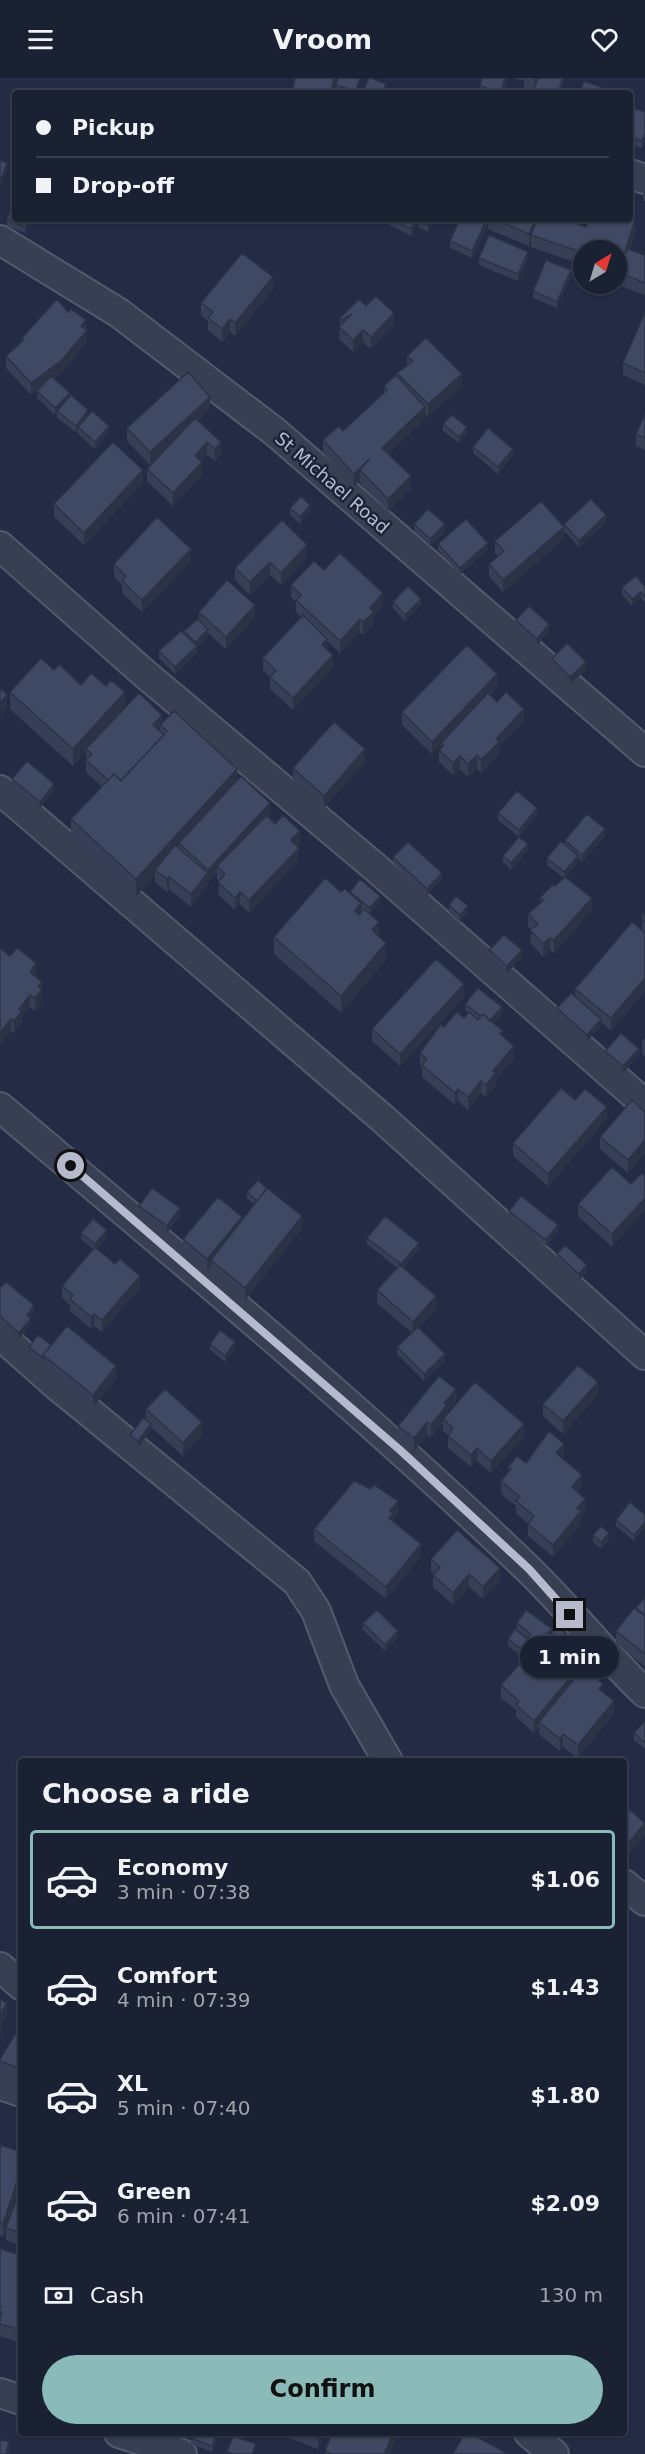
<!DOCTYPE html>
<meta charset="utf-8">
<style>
body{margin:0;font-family:"DejaVu Sans",sans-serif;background:#272e3f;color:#f1f3f6;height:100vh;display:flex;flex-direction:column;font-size:22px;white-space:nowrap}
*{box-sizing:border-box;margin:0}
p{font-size:20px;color:#9fa3ac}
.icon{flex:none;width:33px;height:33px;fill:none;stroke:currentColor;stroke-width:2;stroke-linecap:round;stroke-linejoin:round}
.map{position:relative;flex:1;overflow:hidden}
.drawer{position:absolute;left:18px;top:1680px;width:609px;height:678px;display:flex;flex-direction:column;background:#1a2133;border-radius:6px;box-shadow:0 2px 4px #0004,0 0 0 2px #383e4e}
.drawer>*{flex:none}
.banner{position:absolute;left:12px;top:12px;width:621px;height:132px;border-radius:6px;box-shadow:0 2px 4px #0004,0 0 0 2px #383e4e;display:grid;align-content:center;height:132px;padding:0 24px;background:#1a2133}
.needle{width:39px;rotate:38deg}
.controls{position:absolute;left:573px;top:162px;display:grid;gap:12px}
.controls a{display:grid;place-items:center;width:54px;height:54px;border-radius:50%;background:#1a2133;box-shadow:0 2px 4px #0004,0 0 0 2px #383e4e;font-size:30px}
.end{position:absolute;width:27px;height:27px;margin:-14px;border:8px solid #b5bbcd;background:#111;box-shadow:0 0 0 3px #111}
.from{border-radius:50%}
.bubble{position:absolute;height:42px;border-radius:21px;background:#1a2133;box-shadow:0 2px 4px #0004,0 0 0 2px #383e4e;font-size:20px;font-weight:700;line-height:42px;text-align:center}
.banner b{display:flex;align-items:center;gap:21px;height:57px;font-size:22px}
.banner b+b{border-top:2px solid #383e4e}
.banner i{width:15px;height:15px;background:#f1f3f6}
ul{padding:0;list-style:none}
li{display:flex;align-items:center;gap:18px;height:99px;margin:0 12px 9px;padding:0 12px;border:3px solid transparent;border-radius:6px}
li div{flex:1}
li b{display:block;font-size:22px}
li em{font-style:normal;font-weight:700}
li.selected{border-color:#8bbbb9}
li>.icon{width:54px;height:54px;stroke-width:1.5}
h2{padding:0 24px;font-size:27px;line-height:72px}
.pay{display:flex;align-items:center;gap:15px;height:66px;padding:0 24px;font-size:22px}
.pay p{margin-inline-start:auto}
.primary-button{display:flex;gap:12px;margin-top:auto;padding:12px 24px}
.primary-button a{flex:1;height:69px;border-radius:36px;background:#8bbbb9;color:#111;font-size:24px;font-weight:700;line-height:69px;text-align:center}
header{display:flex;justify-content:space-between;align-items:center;height:78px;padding:0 24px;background:#1a2133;font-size:27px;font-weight:700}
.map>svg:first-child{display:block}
</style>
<header><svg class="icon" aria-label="menu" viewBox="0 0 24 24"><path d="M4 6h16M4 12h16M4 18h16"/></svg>Vroom<svg class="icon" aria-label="heart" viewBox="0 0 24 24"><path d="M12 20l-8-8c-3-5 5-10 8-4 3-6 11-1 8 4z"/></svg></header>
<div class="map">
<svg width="645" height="2376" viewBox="0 0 645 2376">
<rect width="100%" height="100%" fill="#232c44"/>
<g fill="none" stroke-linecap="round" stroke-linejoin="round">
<!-- street casing -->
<g stroke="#535a6d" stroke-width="32">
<path id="street" d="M630,96L645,101
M0,162L119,235L275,354L645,674
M0,468L145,596L376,790L645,1026
M0,712L382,1040L645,1277
M0,1029C178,1179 358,1328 526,1489C568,1529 603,1575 645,1615
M0,1257L55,1306L297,1504L316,1533L344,1607L388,1683
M624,1806L645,1823
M0,1889L21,1907
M0,2007L21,2014
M0,2315L21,2322
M119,2355L182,2376
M529,2355L554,2376"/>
</g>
<!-- street -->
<use href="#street" stroke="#383f53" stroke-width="28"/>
</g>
<!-- wall -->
<path fill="#373f56" d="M361,0L357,15H340L336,14V7Z
M482,0H508L504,15H480V8Z
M514,0H537L564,5L560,15H532L533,14L524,11V3Z
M630,29L645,34L642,70L630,66Z
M645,110V123H643V116Z
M631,140L635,154L630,172L644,177L645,174V217L618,207V197L616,196V172H584V191L577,189V185L531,169V162L529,168L488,151V141H572V144L586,149Z
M7,141H31L25,155L7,148Z
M390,141H432V146L428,154L418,149V143L411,158L390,147Z
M488,141V146L472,180L450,170V163Z
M479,180H528L518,203L479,187Z
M571,198L557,230L533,220V213Z
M273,212L235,258L230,254L222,264L208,252V243L201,237V225Z
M366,228L394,247L371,271L363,264L353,274L339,261L340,240Z
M68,234L86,251L87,264L62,294L54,300L88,337L109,354L95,371L78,356V352L76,354L57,340V335L55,337L37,320V313L38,312L31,317L6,290V278L22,264V260Z
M645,234V307L623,297V285Z
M407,278L462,308L428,338L425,336V341L388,376L411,411L388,433L360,405V402L354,408L323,375V362L343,353L384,315V308L397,299V295L407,288Z
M210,331L198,343L221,376L215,383L207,377L201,384L202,397L173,428L147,403V391L157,381L150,387L127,363V350Z
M645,336V372L636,368V356Z
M443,346L467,356L459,365L443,353Z
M473,369L513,377L498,396L473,375Z
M143,405L84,467L54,439V426Z
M290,430L310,434L300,446L290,437Z
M282,442L307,479L281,507L270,497L250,517L235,502V490Z
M606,444L579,469L564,453V446Z
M414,446L445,453L430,468L414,452Z
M564,461L503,514L489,498V486L498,478L495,475V463Z
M438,466L488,471L460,496L438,472Z
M191,483L142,534L122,515V507L114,499V486Z
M324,492L383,527L374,538V546L363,557L360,554L340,575L327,563V572L333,589L293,632L270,611V599L263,592V580L301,539L296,534V524L291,519V507Z
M622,509H645V525L641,520L632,528L622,516Z
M393,524L421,527L405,543L393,530Z
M199,534L255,539L226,571L208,555V558L197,569V575L175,596L159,580V573L184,556V553L199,542Z
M516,542L549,553L537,567L516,549Z
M552,581L586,591L570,606L552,587Z
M54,592L125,630L162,645L237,702L270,738L268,739L275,746L300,765L297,768L299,782L249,835L240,826L235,832L218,816L219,803L217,801V795L208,804V807L191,829L169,811L167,814L155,804V798L136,818L71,758V741L102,709L86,694V673L73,688L10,631V614Z
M497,609L490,617L497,624L524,643L499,669V676L481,695L477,690L468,699L460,691L453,697L439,684V672L441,670V667L432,676L402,647V634Z
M365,684L324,730L293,702V690Z
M12,701L54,712L40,730L12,708Z
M498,735L537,736L519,759L498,742Z
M605,758L582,784L578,780V784L565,800L592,832L554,875L550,872L543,879L530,864L531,851L528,849V836L540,825V820L564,800L547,787V780L565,767V762Z
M528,772L511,792L503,784V778Z
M393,779L442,801L427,817L393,785Z
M341,814L350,816V814L380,824L370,836L379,859L386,882L341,935L274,876V859Z
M449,827L468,834L460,844L449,834Z
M645,834V913L611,953L601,944V948L587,963L557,937V930L575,919V911L642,853V838Z
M489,872L522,879L507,895L489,879Z
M10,878L36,897L35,898L42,911V923L35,933L30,929L22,939V945L14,955L11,953Z
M464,919L400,988L372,963V951Z
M465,926L502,936L494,945L503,959L514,981L496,1002V1008L486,1019L481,1015L468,1032L458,1023L455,1027L422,999V990L420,987V975L444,949L464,940L469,935L465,932Z
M645,960V979L642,975V963Z
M605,973L639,977L623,995L605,979Z
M575,1022L607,1041L548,1108L513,1078V1065Z
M645,1034V1075L628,1095L600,1071V1059Z
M631,1106L612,1169L578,1138V1126Z
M247,1114L302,1150L245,1222L211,1195V1188L207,1193L183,1173V1161L242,1143L254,1127L247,1120Z
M139,1128L180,1137L167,1155L139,1135Z
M509,1133L558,1154L546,1168L509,1139Z
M81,1155L107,1159L97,1171L140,1210L102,1254L94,1248L91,1251L70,1233V1227L62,1220V1208L93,1171L81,1161Z
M367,1160L419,1171L404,1190L436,1230L419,1250L445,1283L424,1303L397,1276V1269L412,1255L377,1225V1212L397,1190L367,1166Z
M557,1176L587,1194L579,1202L557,1182Z
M0,1210L34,1234L30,1240L31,1247L19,1261L0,1245Z
M210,1266L235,1270L225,1284L210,1272Z
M51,1267L116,1301L93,1329L43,1289V1287L29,1276V1269Z
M598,1317L563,1356L543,1338V1326Z
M456,1323L447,1333V1336L524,1358L491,1395L477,1383L471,1389L448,1370V1357L443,1353V1345L431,1360L427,1357L414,1373L398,1360V1348Z
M146,1331L202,1357L183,1378L151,1349V1353L138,1369L130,1363V1357L146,1342Z
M564,1378L562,1380L582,1409L578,1414L585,1433L581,1438V1446L553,1479L528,1458V1446L516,1435V1428L501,1416V1403L508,1394V1389Z
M371,1411L398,1436L393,1443L421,1478L386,1521L314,1463V1451Z
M645,1437L634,1463L616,1448V1442Z
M593,1457L609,1461L601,1471L593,1464Z
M431,1481L500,1502L483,1521L469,1509L453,1527L433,1509V1497L434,1496L431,1493Z
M645,1519V1589L616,1565V1553L636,1531V1530Z
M363,1545L398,1559L385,1573L363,1552Z
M517,1545L552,1556L570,1570L579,1590L577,1592V1598L603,1614L614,1635L578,1680L563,1669L560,1673L539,1656V1649L534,1655L516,1639V1632L501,1620V1607L524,1580L508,1568V1561H527L528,1560L517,1552Z
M645,1643V1671L634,1662V1655Z
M21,1947V2003L0,1995V1981Z
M0,2067L21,2074V2103L7,2147L21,2109V2265L0,2258V2171L18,2176L20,2167L6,2162V2150L3,2158L0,2157Z
M193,2355H219L212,2374L191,2366V2360Z
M277,2355H324L318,2371Z
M329,2355H398L389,2376H325V2373L330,2359H329Z"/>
<!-- shaded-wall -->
<path fill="#2d3346" d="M334,0H336V5L334,15H331Z
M360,0H361L357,15H356Z
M505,0H508L504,15H501Z
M534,0H537L534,14Z
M564,0V5L560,15H558Z
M645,55V62L642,70V63Z
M7,85V91L0,111V104Z
M28,141H31L25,155V149Z
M416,141H419L411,158V151Z
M431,141H432V146L428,154V147Z
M487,141H488V146L472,180V173Z
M536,141H541L531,157V162L529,168V156Z
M635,142V154L623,192V180Z
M528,174V180L518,203V196Z
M571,192V198L557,230V224Z
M273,199V212L235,258V245Z
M394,235V247L371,271V259Z
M230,241V254L222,264V251Z
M86,242L87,264L62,294L31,317V305Z
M363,252V264L353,274V262Z
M462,296V308L428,338V326Z
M70,315V321L55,337V330Z
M210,319V331L150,387V374Z
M425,329V341L382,382V370Z
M88,332V338L78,349V352L76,354V348Z
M109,348V354L95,371V364Z
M467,349V356L459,365V359Z
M207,364V377L195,391V378Z
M221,364V376L215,383V371Z
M513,371V377L498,396V389Z
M370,380L360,392V402L354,408V396Z
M202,384V397L173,428V415Z
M143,392V405L84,467V455Z
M411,398V411L388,433V421Z
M310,427V434L300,446V439Z
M606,437V444L579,469V463Z
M445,446V453L430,468V461Z
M564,449V461L503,514V502Z
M488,465V471L460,496V490Z
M307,467V479L281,507V495Z
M191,471V483L142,534V522Z
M270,484V497L250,517V504Z
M641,514V520L632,528V521Z
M383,515V527L374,538V546L363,557V544L370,530Z
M421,521V527L405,543V537Z
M255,527V539L226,571V559Z
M360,541V554L340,575V563Z
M549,546V553L537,567V561Z
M208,552V558L197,569V575L175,596V589L195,570V564Z
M327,561V573L322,567Z
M333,577V589L293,632V620Z
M586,584V591L570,606V599Z
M497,596V609L443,666L441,665V667L432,676V664Z
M125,614V631L86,671V673L73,688V671Z
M7,617V629L0,638V625Z
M524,631V643L499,669V676L481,695V682L496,661Z
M162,637V649L160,647V652L153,659V647Z
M365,671V684L324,730V718Z
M477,677V690L468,699V686Z
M460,678V691L453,697V685Z
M237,691V708L179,765V771L155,792V798L136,818V801Z
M54,706V712L40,730V724Z
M270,725V738L220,791L217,788V795L208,804V792Z
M537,730V736L519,759V752Z
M605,751V758L582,784V777Z
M300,753V765L291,774V762Z
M528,766V772L511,792V785Z
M299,770V782L249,835V822Z
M578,778V784L564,801V794Z
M208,795V807L191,829V816Z
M442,795V801L427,817V811Z
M169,799V811L167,814V801Z
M240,814V826L235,832V820Z
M380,818V824L370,836V830Z
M592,820V832L554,875V862Z
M361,825V842L355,833Z
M468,828V834L460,844V837Z
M379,844V861L372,852Z
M550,860V872L543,879V866Z
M386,865V882L341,935V918Z
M522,872V879L507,895V888Z
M36,885V897L30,906V894Z
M645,900V913L611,953V940Z
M42,904V923L35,933V920L38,908Z
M464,906V919L400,988V976Z
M30,917V929L22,939V945L14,955V943L19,931Z
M502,929V936L489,951V945Z
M11,941V953L0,967V955Z
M601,941V948L587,963V957Z
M514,968V981L496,1002V1008L486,1019V1007L493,993Z
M639,971V977L623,995V988Z
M481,1003V1015L468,1032V1019Z
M458,1011V1023L455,1027V1015Z
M607,1029V1041L548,1108V1096Z
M645,1062V1075L628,1095V1082Z
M645,1120V1132L612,1169V1156Z
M180,1130V1137L167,1155V1148Z
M302,1138V1150L245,1222V1210Z
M242,1139V1152L211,1182V1188L207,1193V1181Z
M558,1147V1154L546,1168V1162Z
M107,1152V1159L95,1173V1166Z
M419,1165V1171L401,1193V1186Z
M587,1187V1194L579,1202V1196Z
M140,1198V1210L102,1254V1242Z
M436,1218V1230L413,1257V1244Z
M34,1227V1234L27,1243V1237Z
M94,1236V1248L91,1251V1239Z
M31,1240V1247L19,1261V1255Z
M235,1264V1270L225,1284V1278Z
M445,1276V1283L424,1303V1296Z
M116,1288V1301L93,1329V1317Z
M598,1304V1317L563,1356V1343Z
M456,1311V1323L447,1333V1339L443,1341V1345L431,1360V1347L444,1325Z
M202,1344V1357L183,1378V1365Z
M427,1344V1357L414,1373V1360Z
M151,1346V1353L138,1369V1363Z
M524,1346V1358L491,1395V1383Z
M564,1366V1378L556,1387V1375Z
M477,1370V1383L471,1389V1377Z
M582,1397V1409L572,1421V1409Z
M585,1421V1433L581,1438V1446L553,1479V1467L577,1430Z
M398,1423V1436L393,1442V1448L389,1440L390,1433Z
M645,1444V1450L634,1463V1457Z
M609,1455V1461L601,1471V1464Z
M421,1466V1478L386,1521V1509Z
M500,1490V1502L483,1521V1509Z
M469,1496V1509L453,1527V1515Z
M398,1553V1559L385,1573V1567Z
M570,1559V1572L565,1566Z
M579,1577V1590L577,1592V1603L539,1644V1649L534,1655V1643Z
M614,1623V1635L578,1680V1667Z
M563,1656V1669L560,1673V1661Z
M645,1745V1757L624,1782V1770Z
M7,1925V1937L1,1947V1958L0,1960V1937Z
M21,2091V2103L3,2158V2146Z
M217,2355H219L212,2374V2368Z
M319,2355H324L318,2371V2359Z
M393,2355H398L389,2376H384Z
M9,2364V2376H6Z"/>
<!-- building -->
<path fill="#404964" stroke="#2d3346" stroke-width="1.5" d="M295,0H334L331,15H292Z
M338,0H360L356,13L336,7Z
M369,0H371L386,6L383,15H365L363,14Z
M482,0H505L501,14L480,8Z
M538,0H563L558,15H532Z
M584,3L617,15H580Z
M99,12L128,15H98Z
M630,29L645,34V55L642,63L630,59Z
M0,82L7,85L0,104Z
M15,123V141H28L25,149L7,141Z
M630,140L635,142L623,180L628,171L644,177L645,174V205L618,194L622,186L616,184V172H584V179L577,177L578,173L531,157L537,141H570L569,143L586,149L589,141H630Z
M391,141H416L411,151Z
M419,141H431L428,147L418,142Z
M460,141H487L472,173L450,163Z
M495,141H536L529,156Z
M489,157L528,174L518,196L479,180Z
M242,175L273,199L235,245L230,241L222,251L208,240L213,234L201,225Z
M546,182L571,192L557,224L533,213Z
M376,218L394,235L371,259L363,252L353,262L339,249L352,236L342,242L340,240L359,221L366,228Z
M57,221L68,234L71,231L86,242L81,248L87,252L62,282L31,305L6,278L24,262L22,260Z
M645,234V295L623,285Z
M426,260L462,296L428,326L397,295L413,283L407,278Z
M188,294L210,319L150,374L127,350Z
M396,297L425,329L382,370L411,398L388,421L360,392L370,380L354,396L323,362L339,348L343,353L387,312L384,308Z
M51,298L70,315L55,330L37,313Z
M71,317L88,332L76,348L57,333Z
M92,333L109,348L95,364L78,349Z
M645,336V360L636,356Z
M452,337L467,349L459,359L443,346Z
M195,340L221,364L215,371L207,364L195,378L202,384L173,415L147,391Z
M488,350L513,371L498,389L473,369Z
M113,364L143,392L84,455L54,426Z
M301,418L310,427L300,439L290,430Z
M591,421L606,437L579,463L564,446Z
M541,423L564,449L503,502L489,486L504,473L495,463Z
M428,431L445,446L430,461L414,446Z
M157,439L191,471L142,522L122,503L126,498L114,486Z
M466,441L488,465L460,490L438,466Z
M282,442L307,467L281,495L270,484L250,504L235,490Z
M340,475L383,515L370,530L374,534L363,544L360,541L340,563L296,522L301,517L291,507L314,483L324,492Z
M636,498L645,509V519L641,514L632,521L622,509Z
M227,502L255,527L226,559L199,534Z
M408,508L421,521L405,537L393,524Z
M529,528L549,546L537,561L516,542Z
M303,537L327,561L322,567L333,577L293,620L270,599L276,593L263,580Z
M198,541L208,552L195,564L184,553Z
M181,553L197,568L175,589L159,573Z
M567,565L586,584L570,599L552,581Z
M467,567L497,596L432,664L402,634Z
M41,580L54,592L59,586L81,607L91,595L106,608L111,602L125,614L73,671L10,614Z
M0,610L7,617L0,625Z
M506,614L524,631L496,661L499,664L481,682L477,677L468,686L460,678L453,685L439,672L444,667L441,665L488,615L497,624Z
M139,615L162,637L153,647L164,657L121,702L114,696L108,702L86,682L92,676L86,671Z
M174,633L237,691L136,801L71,741L114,696L121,703L167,653L160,647Z
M334,644L365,671L324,718L293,690Z
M27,683L54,706L40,724L12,701Z
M241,698L270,725L208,792L179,765Z
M517,713L537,730L519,752L498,735Z
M587,736L605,751L582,777L565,762Z
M267,737L275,746L283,737L300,753L291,762L299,770L249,822L240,814L235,820L218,804L225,796L217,788Z
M519,759L528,766L511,785L503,778Z
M561,763L578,778L564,794L547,780Z
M408,764L442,795L427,811L393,779Z
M175,767L208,795L191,816L169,799L167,801L155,792Z
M565,799L592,820L554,862L550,860L543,866L530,852L538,846L528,836L544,822L540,820L552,807L555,808Z
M325,800L341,814L345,811L361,825L355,833L359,837L364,831L379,844L372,852L386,865L341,918L274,859Z
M360,801L380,818L370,830L350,814Z
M456,818L468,828L460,837L449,827Z
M645,834V844L642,841V838Z
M632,844L645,855V900L611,940L575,911Z
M504,857L522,872L507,888L489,872Z
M0,870L10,878L17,870L36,885L30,894L42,904L38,908L42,911L35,920L30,917L19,931L22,933L14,943L11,941L0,955Z
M436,881L464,906L400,976L372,951Z
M478,910L502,929L490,943L483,936L481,938L465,926Z
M571,915L601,941L587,957L557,930Z
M457,934L464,940L469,934L478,942L483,936L503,953L500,956L514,968L493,993L496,995L486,1007L481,1003L468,1019L458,1011L455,1015L422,987L427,981L420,975L441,946L444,949Z
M621,955L639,971L623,988L605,973Z
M561,1010L575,1022L585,1011L607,1029L548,1096L513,1065Z
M632,1022L645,1034V1062L628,1082L600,1059Z
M612,1089L631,1106L642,1095L645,1098V1120L612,1156L578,1126Z
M258,1102L267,1111L257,1123L247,1114Z
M152,1110L180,1130L167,1148L139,1128Z
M267,1110L302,1138L245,1210L211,1182Z
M521,1118L558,1147L546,1162L509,1133Z
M218,1119L242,1139L207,1181L183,1161Z
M385,1138L419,1165L401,1186L367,1160Z
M93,1141L107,1152L95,1166L81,1155Z
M565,1167L587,1187L579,1196L557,1176Z
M95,1169L115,1186L120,1181L140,1198L102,1242L94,1236L91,1239L70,1221L73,1217L62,1208Z
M400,1187L436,1218L413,1244L377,1212Z
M6,1204L34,1227L27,1237L31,1240L19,1255L0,1238V1210Z
M67,1248L116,1288L93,1317L43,1277Z
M418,1249L445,1276L424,1296L397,1269Z
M220,1252L235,1264L225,1278L210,1266Z
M38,1257L51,1267L43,1277V1280L29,1269Z
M578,1287L598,1304L563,1343L543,1326Z
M439,1298L456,1311L444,1325L447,1327L431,1347L427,1344L414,1360L398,1348Z
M475,1304L524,1346L491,1383L477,1370L471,1377L448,1358L453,1350L443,1341Z
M165,1311L202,1344L183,1365L146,1331Z
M143,1340L151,1346L138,1363L130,1357Z
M549,1353L564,1366L556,1375L582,1397L572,1409L585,1421L577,1430L581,1433L553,1467L528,1446L534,1438L516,1423L520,1419L501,1403L511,1391L508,1389L517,1378L526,1385Z
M354,1403L371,1411L374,1407L398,1423L390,1433L393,1435L389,1440L421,1466L386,1509L314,1451Z
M630,1424L645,1437V1444L634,1457L616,1442Z
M601,1448L609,1455L601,1464L593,1457Z
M457,1452L500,1490L483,1509L469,1496L453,1515L433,1497L440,1489L431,1481Z
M645,1519V1537L636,1530Z
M634,1530L645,1538V1576L616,1553Z
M377,1532L398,1553L385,1567L363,1545Z
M526,1532L552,1551L549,1555L548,1554L528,1576L508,1561L515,1551L527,1561L531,1556L517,1545Z
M557,1549L570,1559L565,1566L579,1577L572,1586L577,1591L534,1643L516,1627L519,1623L501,1607L548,1554L551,1556Z
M588,1593L603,1606L599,1611L614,1623L578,1667L563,1656L560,1661L539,1644L580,1594L584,1598Z
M645,1643V1665L634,1655Z
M628,1731L645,1745L624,1770V1736Z
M0,1921L7,1925L0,1937Z
M21,1947V1991L0,1983V1981Z
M0,2067L21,2074V2091L3,2146L0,2145Z
M21,2109V2155L6,2150Z
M21,2166V2252L0,2246V2241L2,2234H0V2171L18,2176Z
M193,2355H217L212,2368L191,2360Z
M308,2355H319L318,2359Z
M332,2355H393L384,2376H331L325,2373Z
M465,2355H470L508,2376H453Z
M233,2358L256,2366L252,2376H234L227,2374Z
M0,2361L9,2364L6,2376H0Z"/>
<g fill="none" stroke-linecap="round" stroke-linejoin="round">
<!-- route -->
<path stroke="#b5bbcd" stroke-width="8" d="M71,1088L400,1372L529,1491L570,1537"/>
</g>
<g text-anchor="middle" stroke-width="5" stroke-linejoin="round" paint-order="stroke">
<!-- street labels -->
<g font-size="18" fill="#b5bbcd" stroke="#1d2438">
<text transform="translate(332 405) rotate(41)" y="6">St Michael Road</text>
</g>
</g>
</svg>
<div class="controls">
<a><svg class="needle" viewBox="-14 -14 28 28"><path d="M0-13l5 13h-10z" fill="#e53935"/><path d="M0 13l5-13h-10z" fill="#9fa3ac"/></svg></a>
</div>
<i class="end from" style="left:71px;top:1088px"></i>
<i class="end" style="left:570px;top:1537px"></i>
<div class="bubble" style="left:520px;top:1558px;width:99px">1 min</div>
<div class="banner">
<b><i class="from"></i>Pickup</b>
<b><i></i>Drop-off</b>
</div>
<section class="drawer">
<h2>Choose a ride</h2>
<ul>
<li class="selected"><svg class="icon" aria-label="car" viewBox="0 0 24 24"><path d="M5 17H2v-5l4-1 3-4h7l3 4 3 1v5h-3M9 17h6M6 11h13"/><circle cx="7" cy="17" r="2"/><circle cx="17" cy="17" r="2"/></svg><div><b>Economy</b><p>3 min · 07:38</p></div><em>$1.06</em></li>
<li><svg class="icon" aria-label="car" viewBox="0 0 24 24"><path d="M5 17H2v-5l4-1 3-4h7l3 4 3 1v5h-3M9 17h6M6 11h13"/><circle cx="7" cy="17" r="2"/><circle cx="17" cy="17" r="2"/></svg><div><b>Comfort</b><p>4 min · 07:39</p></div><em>$1.43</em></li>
<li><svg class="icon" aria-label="car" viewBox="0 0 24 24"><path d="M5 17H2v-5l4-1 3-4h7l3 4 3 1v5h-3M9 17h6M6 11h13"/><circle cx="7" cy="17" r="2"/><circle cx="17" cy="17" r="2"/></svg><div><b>XL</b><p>5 min · 07:40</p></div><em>$1.80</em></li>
<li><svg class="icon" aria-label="car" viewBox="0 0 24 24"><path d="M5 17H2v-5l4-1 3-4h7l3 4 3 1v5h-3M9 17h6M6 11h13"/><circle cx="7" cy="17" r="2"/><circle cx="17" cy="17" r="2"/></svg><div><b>Green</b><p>6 min · 07:41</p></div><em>$2.09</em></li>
</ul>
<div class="pay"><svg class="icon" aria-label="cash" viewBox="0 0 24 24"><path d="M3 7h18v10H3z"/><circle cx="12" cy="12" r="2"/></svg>Cash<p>130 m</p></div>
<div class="primary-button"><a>Confirm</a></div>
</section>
</div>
